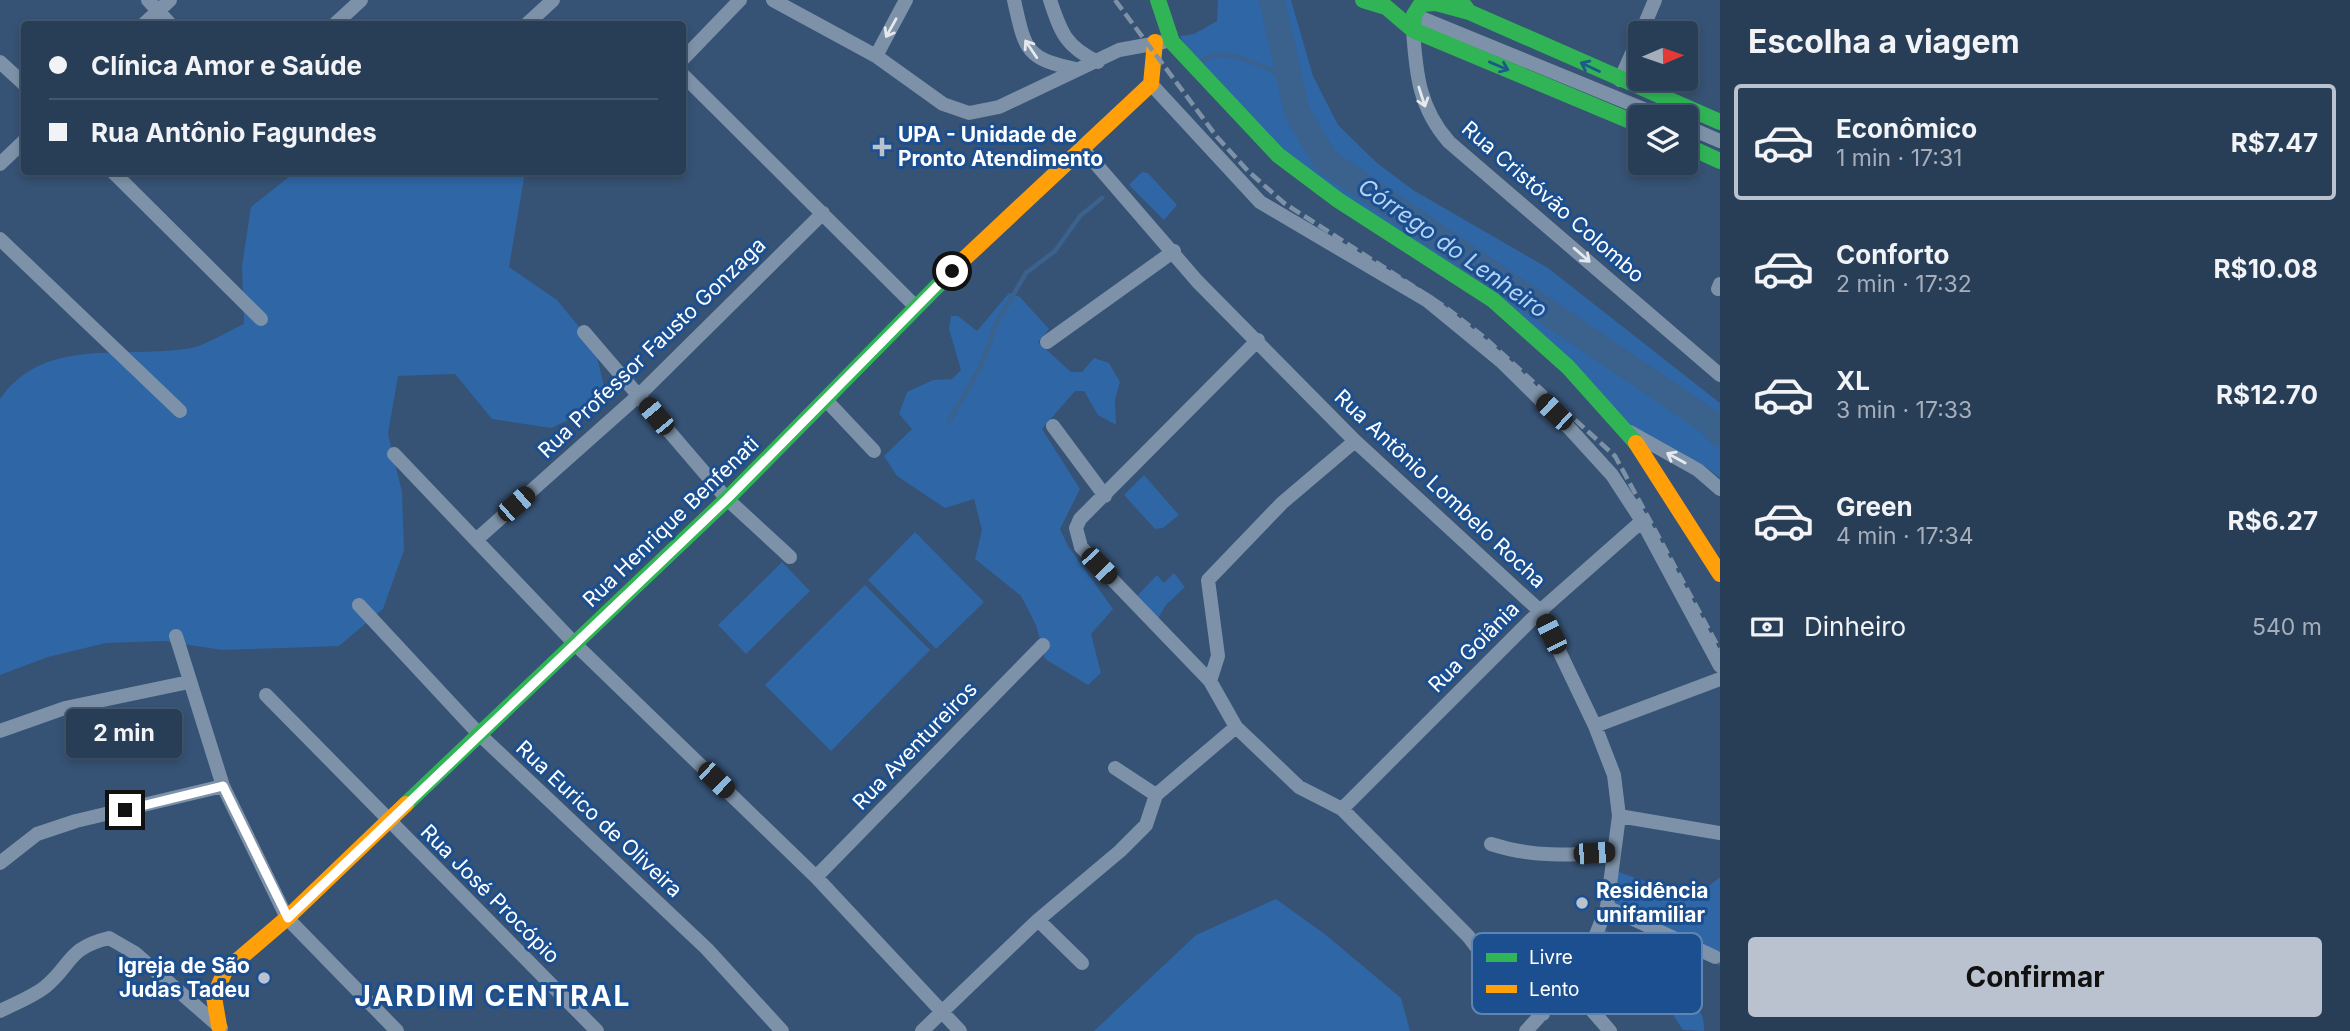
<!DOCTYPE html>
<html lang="pt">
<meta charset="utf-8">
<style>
body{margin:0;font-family:Inter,sans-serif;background:#30455d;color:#f1f3f6;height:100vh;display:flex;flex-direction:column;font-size:26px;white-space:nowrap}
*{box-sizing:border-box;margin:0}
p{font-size:23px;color:#a5aeba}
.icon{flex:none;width:38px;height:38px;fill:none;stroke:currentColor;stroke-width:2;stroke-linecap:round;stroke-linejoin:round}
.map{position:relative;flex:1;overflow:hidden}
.sheet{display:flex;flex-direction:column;background:#283e57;width:630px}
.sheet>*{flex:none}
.guide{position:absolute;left:21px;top:21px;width:665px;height:154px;border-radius:7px;box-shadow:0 4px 10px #0003,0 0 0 2px #44576d;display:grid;align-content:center;height:154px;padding:0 28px;background:#283e57}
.needle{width:46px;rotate:88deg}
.tools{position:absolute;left:1628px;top:21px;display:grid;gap:14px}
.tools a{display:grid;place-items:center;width:70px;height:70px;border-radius:7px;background:#283e57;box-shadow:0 4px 10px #0003,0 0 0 2px #44576d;font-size:35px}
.end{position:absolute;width:32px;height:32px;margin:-16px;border:9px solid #fff;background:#111;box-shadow:0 0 0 4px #111}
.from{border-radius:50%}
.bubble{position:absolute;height:49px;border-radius:7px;background:#283e57;box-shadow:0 4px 10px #0003,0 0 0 2px #44576d;font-size:23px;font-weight:700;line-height:49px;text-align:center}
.car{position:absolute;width:21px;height:42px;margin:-21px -10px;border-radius:9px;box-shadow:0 0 5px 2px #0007;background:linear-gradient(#222 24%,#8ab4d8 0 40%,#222 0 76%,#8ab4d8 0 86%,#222 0)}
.guide b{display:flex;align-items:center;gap:24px;height:66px;font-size:26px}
.guide b+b{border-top:2px solid #44576d}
.guide i{width:18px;height:18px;background:#f1f3f6}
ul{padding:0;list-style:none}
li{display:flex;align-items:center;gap:21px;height:116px;margin:0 14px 10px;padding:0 14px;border:4px solid transparent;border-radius:7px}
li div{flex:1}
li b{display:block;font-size:26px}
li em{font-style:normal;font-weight:700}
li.active{border-color:#b9c2ce}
li>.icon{width:63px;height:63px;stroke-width:1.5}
h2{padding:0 28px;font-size:32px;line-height:84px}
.pay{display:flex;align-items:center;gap:18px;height:77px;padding:0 28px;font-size:26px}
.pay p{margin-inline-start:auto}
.action{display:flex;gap:14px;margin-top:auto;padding:14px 28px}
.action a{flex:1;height:80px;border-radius:7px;background:#b9c2ce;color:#111;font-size:28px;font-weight:700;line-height:80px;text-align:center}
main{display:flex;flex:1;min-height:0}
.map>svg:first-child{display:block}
</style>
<main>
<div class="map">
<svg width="1720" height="1031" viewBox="0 0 1720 1031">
<rect width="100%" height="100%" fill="#365274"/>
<!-- green -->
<path fill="#2f66a5" d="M1218,0H1291L1313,76L1338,125L1377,163L1413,190L1548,268L1720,403V478L1703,465L1632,428L1539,334L1283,153L1185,47L1180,36L1194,34L1217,21Z
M295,172H525L509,267L557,300L594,345L608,402L551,428L492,419L455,374L398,376L388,434L402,492L404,550L383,609L339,646L222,650L164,641L106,643L48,657L0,675V399C43,337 120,358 185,349C204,347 226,332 244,324L242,266L251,207Z
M1142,172L1148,173L1177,205L1164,220L1129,185Z
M1009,293L1020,297L1049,329L1038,342L1071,372H1082L1094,358L1109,363L1120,382L1115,400L1116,425L1098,415L1084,391H1075L1042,429L1080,489L1060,529L1068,546L1113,609L1091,634L1101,673L1088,685L1045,659L1036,625L1021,596L975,559L982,530L974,499L945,508L897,476L884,456L912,429L899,414L907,392L933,380L952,379L961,370L949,329L951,316H958L977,331Z
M1144,475L1179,515L1163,528L1155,529L1124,495Z
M915,532L984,602L936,649L868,580Z
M782,562L810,591L746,654L718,625Z
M1174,573L1185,587L1166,605L1157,620L1136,597L1157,575L1164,583Z
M865,585L930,650L831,751L765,685Z
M1616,871L1700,901L1705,889L1720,877V966L1607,907Z
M1276,899L1326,935L1401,998L1410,1031H1094L1196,935Z
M1600,927L1612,933L1578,990L1574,980Z
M1650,939L1663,951H1659L1649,966L1642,990L1662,989L1658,983L1675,954L1694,965L1677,1006L1684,1010L1689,1003C1702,1011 1704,1015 1704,1031L1683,1030L1671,1012L1658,1010L1660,1004L1652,1001L1650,1004L1620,976L1629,969L1633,971Z"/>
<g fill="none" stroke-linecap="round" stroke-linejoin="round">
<!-- stream -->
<path stroke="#3b618d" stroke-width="4.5" d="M1200,63C1221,40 1267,70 1290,79
M949,421L981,366L996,324L1026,273L1055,251L1080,216L1102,198"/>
<!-- river -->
<path stroke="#3b618d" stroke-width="26" d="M1272,0L1297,112L1326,161L1708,421L1720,434"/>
<!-- street -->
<path stroke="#7d92a8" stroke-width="14" d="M148,0L170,24
M773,0L876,56L943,104L969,113L999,107L1119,50L1163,42
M1014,0C1025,49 1025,59 1076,69
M1050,0C1061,33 1066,47 1098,62
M1414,15L1663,117
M144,24L170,0
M335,24L361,0
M527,24L553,0
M1413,30C1416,74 1419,108 1449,142L1720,375
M1641,33L1655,0
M876,56L906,0
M682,60L740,0
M0,62L24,84
M682,74L915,306
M1620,80L1640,35
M1151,84L1260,202L1428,301L1501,361L1571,430L1612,475L1642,521L1720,666
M1685,126L1720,141
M1083,149L1197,281L1355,441L1540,611L1595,726L1614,775L1619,816L1607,907L1591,947L1569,984L1526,1031
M0,164L24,141
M113,172L261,319
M0,239L180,411
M1718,289L1720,284
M584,332L727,499L790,557
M1258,340L1080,519L1076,528L1081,547L1210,681L1236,727L1299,787L1342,809L1468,936L1498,975L1543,1014
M1047,342L1174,251
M825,399L874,451
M1053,426L1105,496
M1630,432L1698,470L1720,489
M394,454L575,644L816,877L960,1031
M476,540L639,395L823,213
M359,605L479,734L707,949L782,1031
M176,636L223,786L287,918L397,1031
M1210,681L1218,656L1208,580L1282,503L1355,441
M266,695L597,1031
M1595,726L1720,679
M0,731L65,708L189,682
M1115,768L1156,795
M1342,809L1540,611L1642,521
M1619,816L1720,833
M1491,844C1533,858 1571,855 1614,852
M0,863L37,834L76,821L223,786
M816,877L1043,645
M1607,907L1715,957
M1038,920L1082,963
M1569,984L1610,1031
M0,1011C14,1004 32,997 45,987C72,965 67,948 109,938L135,953L221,1028
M922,1031L1038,920L1120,851L1146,825L1156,795L1236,727"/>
<!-- fast -->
<path stroke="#30b455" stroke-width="16" d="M1158,0L1172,42L1278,155L1338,200L1493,300L1568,367L1636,443
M1363,0L1386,7L1413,30L1640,125
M1460,0L1469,12L1720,122
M1413,30L1414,15L1421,4L1436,3L1469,12
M1685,145L1720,161
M406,804L727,499L963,260"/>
<!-- slow -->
<path stroke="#ff9f0a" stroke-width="16" d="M963,260L1151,84L1155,42
M1636,443L1720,574
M219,1026L214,997L225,971L287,918L406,804"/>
<!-- rail -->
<path stroke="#7e92a7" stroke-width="4.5" stroke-dasharray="12 5" stroke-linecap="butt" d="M1115,0L1217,137L1248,171L1284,203L1444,306L1484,337L1615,456L1720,650"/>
</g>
<!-- one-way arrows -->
<defs><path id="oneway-shaft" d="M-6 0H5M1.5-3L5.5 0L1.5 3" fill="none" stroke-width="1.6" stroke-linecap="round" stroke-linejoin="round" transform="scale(1.75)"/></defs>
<g stroke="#e5e9ee">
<use href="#oneway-shaft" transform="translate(891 28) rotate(119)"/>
<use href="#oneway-shaft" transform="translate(1031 49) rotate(-124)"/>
<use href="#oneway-shaft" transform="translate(1422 97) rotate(72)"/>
<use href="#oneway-shaft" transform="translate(1582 255) rotate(41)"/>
<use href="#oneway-shaft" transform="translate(1676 458) rotate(-151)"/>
</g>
<g stroke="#1d5989">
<use href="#oneway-shaft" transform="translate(1499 66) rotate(23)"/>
<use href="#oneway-shaft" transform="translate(1590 67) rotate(-155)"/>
</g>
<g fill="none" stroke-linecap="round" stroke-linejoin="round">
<!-- route -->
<path stroke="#fff" stroke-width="9" d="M125,810L223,786L288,918L727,499L952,271"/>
</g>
<!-- markers -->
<g fill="#b9c2ce" stroke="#1b4f8f" stroke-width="2.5">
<path d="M878.5 136.5h7v7h7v7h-7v7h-7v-7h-7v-7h7z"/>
<circle cx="1582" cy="903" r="7"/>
<circle cx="264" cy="978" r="7"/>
</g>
<g text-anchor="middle" stroke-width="6" stroke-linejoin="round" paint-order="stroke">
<!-- poi labels -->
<g font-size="21" font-weight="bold" fill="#fff" stroke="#1b4f8f" text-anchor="start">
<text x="898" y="142">UPA - Unidade de<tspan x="898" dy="24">Pronto Atendimento</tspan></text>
<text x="1596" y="898">Residência<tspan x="1596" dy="24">unifamiliar</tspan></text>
<text x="250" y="973" text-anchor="end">Igreja de São<tspan x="250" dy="24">Judas Tadeu</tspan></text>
</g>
<!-- street labels -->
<g font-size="21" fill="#fff" stroke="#1b4f8f">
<text transform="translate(1553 202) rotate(41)" y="7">Rua Cristóvão Colombo</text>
<text transform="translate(652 348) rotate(-44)" y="7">Rua Professor Fausto Gonzaga</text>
<text transform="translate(1440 489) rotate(43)" y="7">Rua Antônio Lombelo Rocha</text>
<text transform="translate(671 522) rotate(-44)" y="7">Rua Henrique Benfenati</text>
<text transform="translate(1474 647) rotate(-45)" y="7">Rua Goiânia</text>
<text transform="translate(915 746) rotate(-46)" y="7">Rua Aventureiros</text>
<text transform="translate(599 819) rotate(43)" y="7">Rua Eurico de Oliveira</text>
<text transform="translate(490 894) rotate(45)" y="7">Rua José Procópio</text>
</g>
<!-- water labels -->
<g font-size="23" font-style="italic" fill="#b5d3f5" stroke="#1b4f8f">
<text transform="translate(1453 248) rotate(35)" y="8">Córrego do Lenheiro</text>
</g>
<!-- district labels -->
<g font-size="28" font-weight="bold" letter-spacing="2" fill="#fff" stroke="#1b4f8f">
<text x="493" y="1006">JARDIM CENTRAL</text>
</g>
</g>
<!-- legend -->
<rect x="1472" y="933" width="230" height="81" rx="10" fill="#1b4f8f" stroke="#5f84b1" stroke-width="2"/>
<rect x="1486" y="953" width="31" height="9" fill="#30b455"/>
<rect x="1486" y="985" width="31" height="8" fill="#ff9f0a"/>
<g font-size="19" fill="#fff">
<text x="1529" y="964">Livre</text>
<text x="1529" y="996">Lento</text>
</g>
</svg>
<div class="tools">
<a><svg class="needle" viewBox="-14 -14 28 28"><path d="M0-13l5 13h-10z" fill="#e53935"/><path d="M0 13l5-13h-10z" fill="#a5aeba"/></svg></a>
<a><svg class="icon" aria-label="layers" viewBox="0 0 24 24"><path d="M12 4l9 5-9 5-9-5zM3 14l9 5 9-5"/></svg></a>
</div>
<i class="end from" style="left:952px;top:271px"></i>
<i class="end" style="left:125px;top:810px"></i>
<div class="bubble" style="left:66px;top:709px;width:116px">2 min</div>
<i class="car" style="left:1554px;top:412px;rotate:314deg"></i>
<i class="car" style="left:656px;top:416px;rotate:320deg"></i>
<i class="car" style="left:516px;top:504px;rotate:49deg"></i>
<i class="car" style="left:1099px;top:566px;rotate:136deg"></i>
<i class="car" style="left:1551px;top:634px;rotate:334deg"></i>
<i class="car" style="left:716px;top:780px;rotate:134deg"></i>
<i class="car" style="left:1594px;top:853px;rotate:86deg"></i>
<div class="guide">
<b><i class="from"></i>Clínica Amor e Saúde</b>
<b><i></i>Rua Antônio Fagundes</b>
</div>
</div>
<section class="sheet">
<h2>Escolha a viagem</h2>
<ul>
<li class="active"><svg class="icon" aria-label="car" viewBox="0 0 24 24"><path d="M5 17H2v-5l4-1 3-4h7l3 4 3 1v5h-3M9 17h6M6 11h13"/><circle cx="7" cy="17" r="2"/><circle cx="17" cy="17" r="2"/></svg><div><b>Econômico</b><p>1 min · 17:31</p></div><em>R$7.47</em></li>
<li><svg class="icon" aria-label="car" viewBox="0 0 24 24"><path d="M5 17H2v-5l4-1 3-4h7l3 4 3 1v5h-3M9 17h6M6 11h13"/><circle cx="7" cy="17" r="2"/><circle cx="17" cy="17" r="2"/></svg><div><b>Conforto</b><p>2 min · 17:32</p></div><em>R$10.08</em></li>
<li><svg class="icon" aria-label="car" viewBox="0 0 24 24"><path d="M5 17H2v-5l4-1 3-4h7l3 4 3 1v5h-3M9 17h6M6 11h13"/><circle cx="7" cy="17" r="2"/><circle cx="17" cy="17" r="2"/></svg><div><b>XL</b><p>3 min · 17:33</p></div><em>R$12.70</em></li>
<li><svg class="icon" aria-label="car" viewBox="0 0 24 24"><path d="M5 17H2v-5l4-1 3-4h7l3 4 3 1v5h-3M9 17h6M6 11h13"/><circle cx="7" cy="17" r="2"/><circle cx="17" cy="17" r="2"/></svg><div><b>Green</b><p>4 min · 17:34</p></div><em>R$6.27</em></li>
</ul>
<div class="pay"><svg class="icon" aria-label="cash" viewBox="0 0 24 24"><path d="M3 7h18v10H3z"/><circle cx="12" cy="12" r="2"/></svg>Dinheiro<p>540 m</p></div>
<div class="action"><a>Confirmar</a></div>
</section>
</main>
